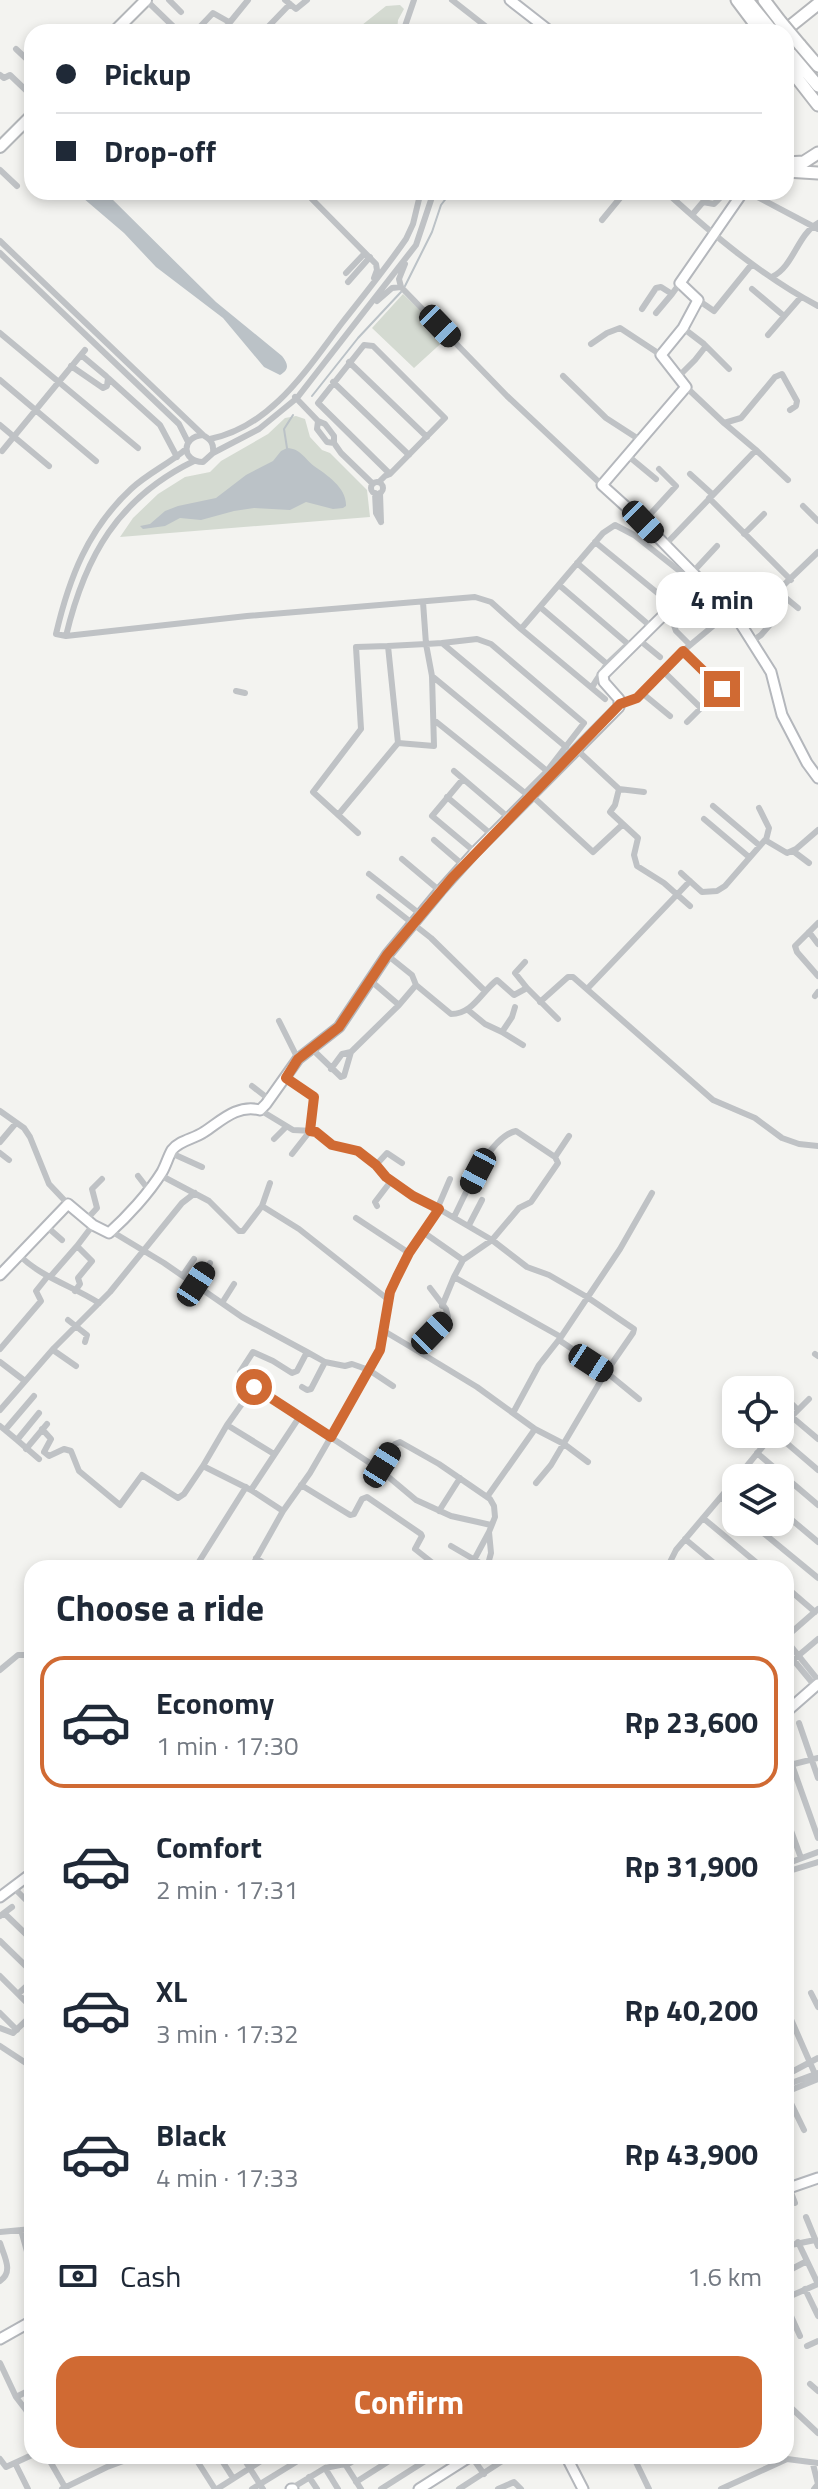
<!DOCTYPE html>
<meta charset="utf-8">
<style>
body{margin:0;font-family:"Titillium Web",sans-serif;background:#f2f2f3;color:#1f2937;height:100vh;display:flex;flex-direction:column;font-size:30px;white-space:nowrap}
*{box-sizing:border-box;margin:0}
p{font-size:26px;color:#747a83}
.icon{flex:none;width:44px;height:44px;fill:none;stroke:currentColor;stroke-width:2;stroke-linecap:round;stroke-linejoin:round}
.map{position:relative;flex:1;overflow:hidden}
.panel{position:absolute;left:24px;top:1560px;width:770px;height:904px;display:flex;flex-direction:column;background:#fff;border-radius:24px;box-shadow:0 4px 12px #0003}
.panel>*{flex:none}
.hud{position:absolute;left:24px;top:24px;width:770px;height:176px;border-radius:24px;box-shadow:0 4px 12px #0003;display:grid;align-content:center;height:176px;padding:0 32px;background:#fff}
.tools{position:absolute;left:722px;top:1376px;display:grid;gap:16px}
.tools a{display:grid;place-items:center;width:72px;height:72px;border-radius:16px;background:#fff;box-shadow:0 4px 12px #0003;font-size:40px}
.end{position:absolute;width:36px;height:36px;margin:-18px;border:10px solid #d06a33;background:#fff;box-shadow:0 0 0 4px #fff}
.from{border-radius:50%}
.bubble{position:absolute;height:56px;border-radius:24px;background:#fff;box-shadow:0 4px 12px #0003;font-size:26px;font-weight:700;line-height:56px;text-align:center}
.car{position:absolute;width:24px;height:48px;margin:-24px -12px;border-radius:10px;box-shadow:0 0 6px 2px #0007;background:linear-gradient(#222 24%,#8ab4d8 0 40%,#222 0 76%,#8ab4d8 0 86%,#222 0)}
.hud b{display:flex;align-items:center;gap:28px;height:76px;font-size:30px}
.hud b+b{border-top:2px solid #e0e1e3}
.hud i{width:20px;height:20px;background:#1f2937}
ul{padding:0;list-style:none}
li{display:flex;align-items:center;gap:24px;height:132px;margin:0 16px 12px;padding:0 16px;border:4px solid transparent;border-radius:24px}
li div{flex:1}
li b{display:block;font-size:30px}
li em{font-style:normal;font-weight:700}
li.current{border-color:#d06a33}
li>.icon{width:72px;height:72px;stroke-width:1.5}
h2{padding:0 32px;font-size:36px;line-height:96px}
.pay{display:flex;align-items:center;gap:20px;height:88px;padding:0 32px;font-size:30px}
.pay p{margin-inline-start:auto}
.button{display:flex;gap:16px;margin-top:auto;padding:16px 32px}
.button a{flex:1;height:92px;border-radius:24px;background:#d06a33;color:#fff;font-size:32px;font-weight:700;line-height:92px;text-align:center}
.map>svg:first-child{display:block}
</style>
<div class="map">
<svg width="818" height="2489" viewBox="0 0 818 2489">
<rect width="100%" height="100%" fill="#f3f3f0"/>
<!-- green -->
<path fill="#d4dad1" d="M400,5L404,9L398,20L397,32H362V25L386,6Z
M403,294L448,337L414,368L372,328Z
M296,416L305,419L310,437L322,450L330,453L367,490L370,517L120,537L133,518L158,494L185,477L210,472L221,461L268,434L285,418Z"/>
<!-- water -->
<path fill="#bbc2c7" d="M76,192H105L216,302L282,356C288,364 290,369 280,375L264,367L223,318L156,267L124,233Z
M287,448C301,449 304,458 314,466C327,475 347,488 346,506L343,508L333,509L306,502L290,510L254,508L234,511L201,520L180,518L165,526L143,529L140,526L150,524L165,511L178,506L216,498L246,475L273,461L281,451Z"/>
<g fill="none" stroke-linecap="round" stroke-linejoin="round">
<!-- stream -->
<path stroke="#bbc2c7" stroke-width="2" d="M405,286L432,232L441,205L451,192
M312,396L358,338L401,292
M287,448L284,429L293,415"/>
<!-- secondary casing -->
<g stroke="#b4b7bc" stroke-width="13">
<path id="secondary" d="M510,0L551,32
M743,192L680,283L698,300L683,328L661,355L686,387L602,485L643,522L737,618L771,672L782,715L807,763L818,778
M0,1275L68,1204L93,1225L109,1233C127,1217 149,1193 162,1172C166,1165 168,1157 172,1150C180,1140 194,1139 204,1132C221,1121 237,1104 260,1110L266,1104L298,1059L339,1027L387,955L440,891L475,852L619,707V699L604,682L603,675L698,581
M786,1712L818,1684
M0,1897L32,1873
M786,2189L818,2178
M0,2339L32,2321
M566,2456L583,2489
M291,2489H293
M419,2489L471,2456"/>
</g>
<!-- primary casing -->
<g stroke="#b3b6b9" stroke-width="14">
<path id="primary" d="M114,32L146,0
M0,147L32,115"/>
</g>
<!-- highway casing -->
<g stroke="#b4b6b9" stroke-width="15">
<path id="highway" d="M737,0L761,32
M747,0L773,32
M764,0L780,21
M783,32L818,4
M800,45L818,66
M786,48L818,86
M786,64L818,105
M786,163L804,162L818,153
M786,171L818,173"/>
</g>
<!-- street -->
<path stroke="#bfc2c5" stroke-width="6" d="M146,0L179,32
M169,0L181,12
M285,0L296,9L307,0
M452,0L493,32
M195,32L213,13L229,22
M222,32L248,0
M263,32L290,4
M403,32L414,0
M16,49L32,64
M0,75L4,78L10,75L32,96
M22,126L32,138
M0,170L17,186
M305,192L376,264L377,270L374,278
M666,192C713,235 762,276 818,306
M748,192L818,229
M692,215L703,202L714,204L722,196V192
M602,220L625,192
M0,241L203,435C211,440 214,443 213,453L203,462C181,461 181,437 203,435
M0,253L179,424L188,442
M405,264L399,279L401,287L507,396L602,485
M346,273L365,253
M772,277C794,266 797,235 818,223
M348,282L370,257
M752,289L784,316
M698,300L714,311L752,264
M377,301L392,288L401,287
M642,309L656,288L661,287L672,294L680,283
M656,313L672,294
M683,328L704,344L729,369
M0,333L138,448
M768,335L801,297
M591,344L607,333L620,328L661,355
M349,362L427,437
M71,366L103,388L107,386L108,378L106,376L81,355
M563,376L606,418L640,440
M678,377L695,360L706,346
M108,378L160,425L177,457
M0,380L96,461
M333,382L409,455
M686,387L724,423L741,418L775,377L782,374L797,401L796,406L790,410
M295,397L318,421L325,424L334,436V443L341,453L373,484
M318,421L317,429L327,442L334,443
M724,423L756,450
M0,425L49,466
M210,439C271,427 307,369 342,323C364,295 386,268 406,239L413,224L420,195
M186,449C169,464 148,473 131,489C88,529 69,578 56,634L66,636L247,616L475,597L491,602L521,629L603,533L615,525L634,535L687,577L689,580L688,587
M2,451L85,350
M213,453L259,429L297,398L416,245L433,194
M627,455L656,479
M690,474L712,494
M371 488a6 6 0 1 1 12 0a6 6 0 1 1-12 0Z
M379,482L385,476L390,474L445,418L373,346L364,345L318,403L390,474
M375,493L376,513L381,522
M380,493L381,522
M709,498L791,580
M803,506L818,521
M643,522L676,486L659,469
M744,534L764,514
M595,542L671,604
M665,545L756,450L788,480
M577,563L649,625
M692,573L717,546
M559,585L628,644
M423,602L426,644L388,646L398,743L434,746L432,676L426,644L442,643L566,747
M540,607L607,664
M666,613L672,620L676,631L690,645
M742,625L818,552
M521,629L605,699
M66,636C85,556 118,498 194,461
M638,639L660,657
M751,642L761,635L774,620
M683,651L721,687
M663,671L701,708L719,686
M432,676L547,771
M592,687L607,664L625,647
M236,691L245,693
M642,693L670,716
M620,704L637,698L683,651L731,611L763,579L798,608
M434,720L525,793L547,771L584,723L491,644L477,639L442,643
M687,722L701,708
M576,749L619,789L644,792
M454,771L509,818
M463,779L432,816L475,852
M619,789L615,805L610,812L638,838L634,855L637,866L664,883L690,906
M531,795L593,852L622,825
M447,797L492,835
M713,806L759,845
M759,808L769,828L766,840
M338,815L398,743
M704,819L749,857
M358,833L313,792L361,729L356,647L388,646
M434,840L463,865
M793,851L809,863
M402,859L440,891
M681,873L702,892L717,891L725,886L765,840L787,853L796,849L818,830
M369,874L420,914
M379,897L431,938L485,991
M818,923L795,946L797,952L818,976
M809,932L818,944
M387,955L412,975L416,985L451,1014C473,1014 481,992 497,980L514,995L527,988L558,1019
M525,962L515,973L527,988
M587,989L690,881
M815,996L818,992
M540,1002L568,977H573L713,1100L755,1118L782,1138L799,1144L818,1146
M399,1005L416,985
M468,1010L485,1024L502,1032L512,1017L515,1007
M279,1021L298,1059
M502,1032L523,1045
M311,1048L341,1077L344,1076L351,1052
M331,1069L342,1054L351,1052L399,1005L371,981
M286,1078L315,1099L310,1131L292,1154
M252,1086L270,1100
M260,1110L293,1130L313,1131L332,1145L358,1151L376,1165L387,1153L402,1163
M0,1111L24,1128L30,1137L49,1184L68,1204
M274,1139L286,1127
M0,1142L16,1123
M0,1153L9,1160
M171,1153L202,1167
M160,1175L209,1201L239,1231H243L262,1206
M138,1176L148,1189
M270,1183L262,1206L299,1229L390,1301
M377,1206L375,1202L391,1181
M438,1207L450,1179
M439,1209L492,1240L527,1267L549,1275L587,1297L634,1329L633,1333L606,1372L551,1465L536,1483
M454,1217C466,1193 489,1137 516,1131L555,1157L569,1136
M356,1218L409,1253
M87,1219L97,1208L92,1189L102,1179
M469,1225L482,1200
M46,1226L62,1240
M111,1231L164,1263L242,1317L307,1352L325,1362L345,1366L352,1364L369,1370L393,1386
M423,1232L463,1260
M19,1255C42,1278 73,1286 99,1303
M183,1275L194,1259
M50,1277L77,1246
M454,1277L463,1260L492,1240L519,1208L531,1202L558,1163L555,1157
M196,1284L210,1263
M430,1288L446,1309L448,1317L416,1350L477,1387L535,1429L564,1444L588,1462
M75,1291L80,1284L78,1278L92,1261L77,1246L93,1225
M222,1303L234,1284
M442,1306L454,1277L561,1337L539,1365L513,1413
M68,1320L87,1335L85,1342
M384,1331L416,1350
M561,1337L620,1249L652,1193
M559,1340L606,1372L639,1399
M0,1349L41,1301L36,1291L48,1276
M53,1350L76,1366
M815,1354L818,1356
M0,1362L25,1381
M302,1387L307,1390L311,1389L325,1362
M252,1389L240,1372L253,1352L273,1361L292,1373L297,1371L307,1352
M783,1395L798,1410
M0,1410L54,1348L110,1292L182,1203L195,1193
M792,1417L818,1439
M0,1426L5,1430L34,1396
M780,1428L809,1399
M42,1429L51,1439L44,1452L49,1456L64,1449L71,1451L79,1471L120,1505L142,1475L178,1498L184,1494L203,1466L251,1490L283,1511
M5,1430L17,1440L39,1413
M776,1434L818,1470
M17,1440L39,1459
M26,1449L47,1424
M757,1453L818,1505
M274,1454L227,1425L254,1387L379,1469L395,1444L400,1442L439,1464L490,1499L494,1506L495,1517L489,1532L491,1553L487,1568
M203,1466L227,1425
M379,1469L416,1500L451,1516L491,1525
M737,1478L773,1434
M301,1485L350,1515L354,1514L362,1499L367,1497L421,1534L422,1536L415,1549L439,1568
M251,1490L300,1416
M487,1497L535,1429
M721,1497L736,1510
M780,1510L818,1542
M439,1511L460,1478
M703,1518L763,1568
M750,1522L818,1578
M685,1539L720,1568
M451,1546L487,1567
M256,1558L271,1568
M474,1560L489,1532
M195,1568L246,1487
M251,1568L283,1511L310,1473L375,1361C386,1339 385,1315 390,1292C397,1264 423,1232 439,1209C416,1196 392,1187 376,1165
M667,1568L676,1550L736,1479
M786,1587L815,1612
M786,1637L818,1609
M786,1640L818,1680
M786,1651L815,1686
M786,1666L818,1639
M0,1670L18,1655H25L32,1662
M799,1723L818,1778
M792,1765L818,1838
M786,1766L818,1758
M786,1817L801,1858
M786,1864L818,1852
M786,1872L818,1862
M18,1892L32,1906
M4,1913L32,1940
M0,1916L12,1907
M0,1941L32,1972
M0,1976L32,2008
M811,1993L818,2007
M18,1994L32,1981
M786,2008L815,2074
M0,2013L17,2030
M0,2028L13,2033L32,2015
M0,2046L32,2067
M32,2052V2053
M786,2075L818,2058
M786,2085L818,2073
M786,2092L818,2079
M786,2093L804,2130
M786,2170L792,2186
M789,2187L795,2203
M806,2217L818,2246
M21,2230L31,2266
M0,2232L32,2229
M0,2243C4,2256 14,2272 0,2281
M786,2246L815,2240
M786,2272L807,2261
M805,2289L818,2316
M786,2298L818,2284L798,2242
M786,2305L800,2336
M807,2346L818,2341
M0,2363L16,2397L26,2410L32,2422
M810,2384L818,2391
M16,2397L32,2389
M786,2403L818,2433
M47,2456L66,2489
M194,2456L215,2489
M219,2456L233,2478
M242,2456L263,2489
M471,2456L484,2474
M633,2456L649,2489
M0,2459L6,2467L32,2455
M15,2463L28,2489
M570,2463L582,2456
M345,2464L361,2489
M813,2464L818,2484L814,2489
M325,2468L338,2489
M309,2477L317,2489
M356,2482L397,2456
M292,2488L325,2468L350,2463L361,2456
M62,2489L107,2467L137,2456
M217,2489L269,2456
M252,2489L296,2462
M381,2489L433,2456
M459,2489L510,2456
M498,2489L514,2482L521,2489
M721,2489L787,2459L818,2463"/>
<!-- secondary -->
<use href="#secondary" stroke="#fff" stroke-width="9"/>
<!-- primary -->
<use href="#primary" stroke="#fff" stroke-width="10"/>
<!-- highway -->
<use href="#highway" stroke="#fff" stroke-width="11"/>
<!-- highway-bridge casing -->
<g stroke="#b4b6b9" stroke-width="15" stroke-linecap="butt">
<path id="highway-bridge" d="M780,21L800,45"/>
</g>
<!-- highway-bridge -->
<use href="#highway-bridge" stroke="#fff" stroke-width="11"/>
</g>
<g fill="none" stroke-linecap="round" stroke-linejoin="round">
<!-- route -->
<path stroke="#d06a33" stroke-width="10" d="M254,1387L331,1437L380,1350L390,1292L397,1277L409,1253L439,1209L413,1196L386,1177L376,1165L358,1151L332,1145L316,1132L310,1131L314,1097L286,1078L298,1059L339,1027L387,955L452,878L620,704L637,698L683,651L722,689"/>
</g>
</svg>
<div class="tools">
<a><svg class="icon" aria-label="locate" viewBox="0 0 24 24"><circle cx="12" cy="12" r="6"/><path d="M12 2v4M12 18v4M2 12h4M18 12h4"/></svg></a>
<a><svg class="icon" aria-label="layers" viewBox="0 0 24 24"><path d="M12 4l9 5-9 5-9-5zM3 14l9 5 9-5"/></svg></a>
</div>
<i class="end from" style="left:254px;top:1387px"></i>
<i class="end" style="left:722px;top:689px"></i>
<div class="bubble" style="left:656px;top:572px;width:132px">4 min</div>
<i class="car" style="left:440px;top:326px;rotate:136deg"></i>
<i class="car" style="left:643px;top:522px;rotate:136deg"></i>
<i class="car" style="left:478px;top:1171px;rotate:208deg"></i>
<i class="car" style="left:196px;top:1284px;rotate:33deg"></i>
<i class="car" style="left:432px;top:1333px;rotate:44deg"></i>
<i class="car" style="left:591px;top:1363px;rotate:123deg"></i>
<i class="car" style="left:382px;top:1465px;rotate:32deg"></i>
<div class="hud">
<b><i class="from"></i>Pickup</b>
<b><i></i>Drop-off</b>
</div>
<section class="panel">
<h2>Choose a ride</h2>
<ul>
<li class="current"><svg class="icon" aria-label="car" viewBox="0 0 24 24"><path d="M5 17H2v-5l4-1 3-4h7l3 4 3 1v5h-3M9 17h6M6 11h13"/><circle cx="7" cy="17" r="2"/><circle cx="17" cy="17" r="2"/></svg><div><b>Economy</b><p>1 min · 17:30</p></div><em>Rp 23,600</em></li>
<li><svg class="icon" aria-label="car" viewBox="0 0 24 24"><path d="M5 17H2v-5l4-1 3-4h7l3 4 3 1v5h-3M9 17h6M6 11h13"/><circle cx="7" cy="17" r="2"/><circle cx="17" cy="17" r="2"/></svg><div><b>Comfort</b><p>2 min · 17:31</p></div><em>Rp 31,900</em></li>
<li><svg class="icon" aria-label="car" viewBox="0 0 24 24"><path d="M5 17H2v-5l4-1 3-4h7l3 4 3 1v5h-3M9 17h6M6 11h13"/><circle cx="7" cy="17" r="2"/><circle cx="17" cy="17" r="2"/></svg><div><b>XL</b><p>3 min · 17:32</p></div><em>Rp 40,200</em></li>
<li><svg class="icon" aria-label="car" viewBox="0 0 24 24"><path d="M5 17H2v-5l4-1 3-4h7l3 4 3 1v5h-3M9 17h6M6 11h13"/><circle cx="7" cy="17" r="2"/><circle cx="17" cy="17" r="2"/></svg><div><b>Black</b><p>4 min · 17:33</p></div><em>Rp 43,900</em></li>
</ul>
<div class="pay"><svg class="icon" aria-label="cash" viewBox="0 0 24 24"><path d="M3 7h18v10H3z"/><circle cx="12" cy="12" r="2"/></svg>Cash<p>1.6 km</p></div>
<div class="button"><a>Confirm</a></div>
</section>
</div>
